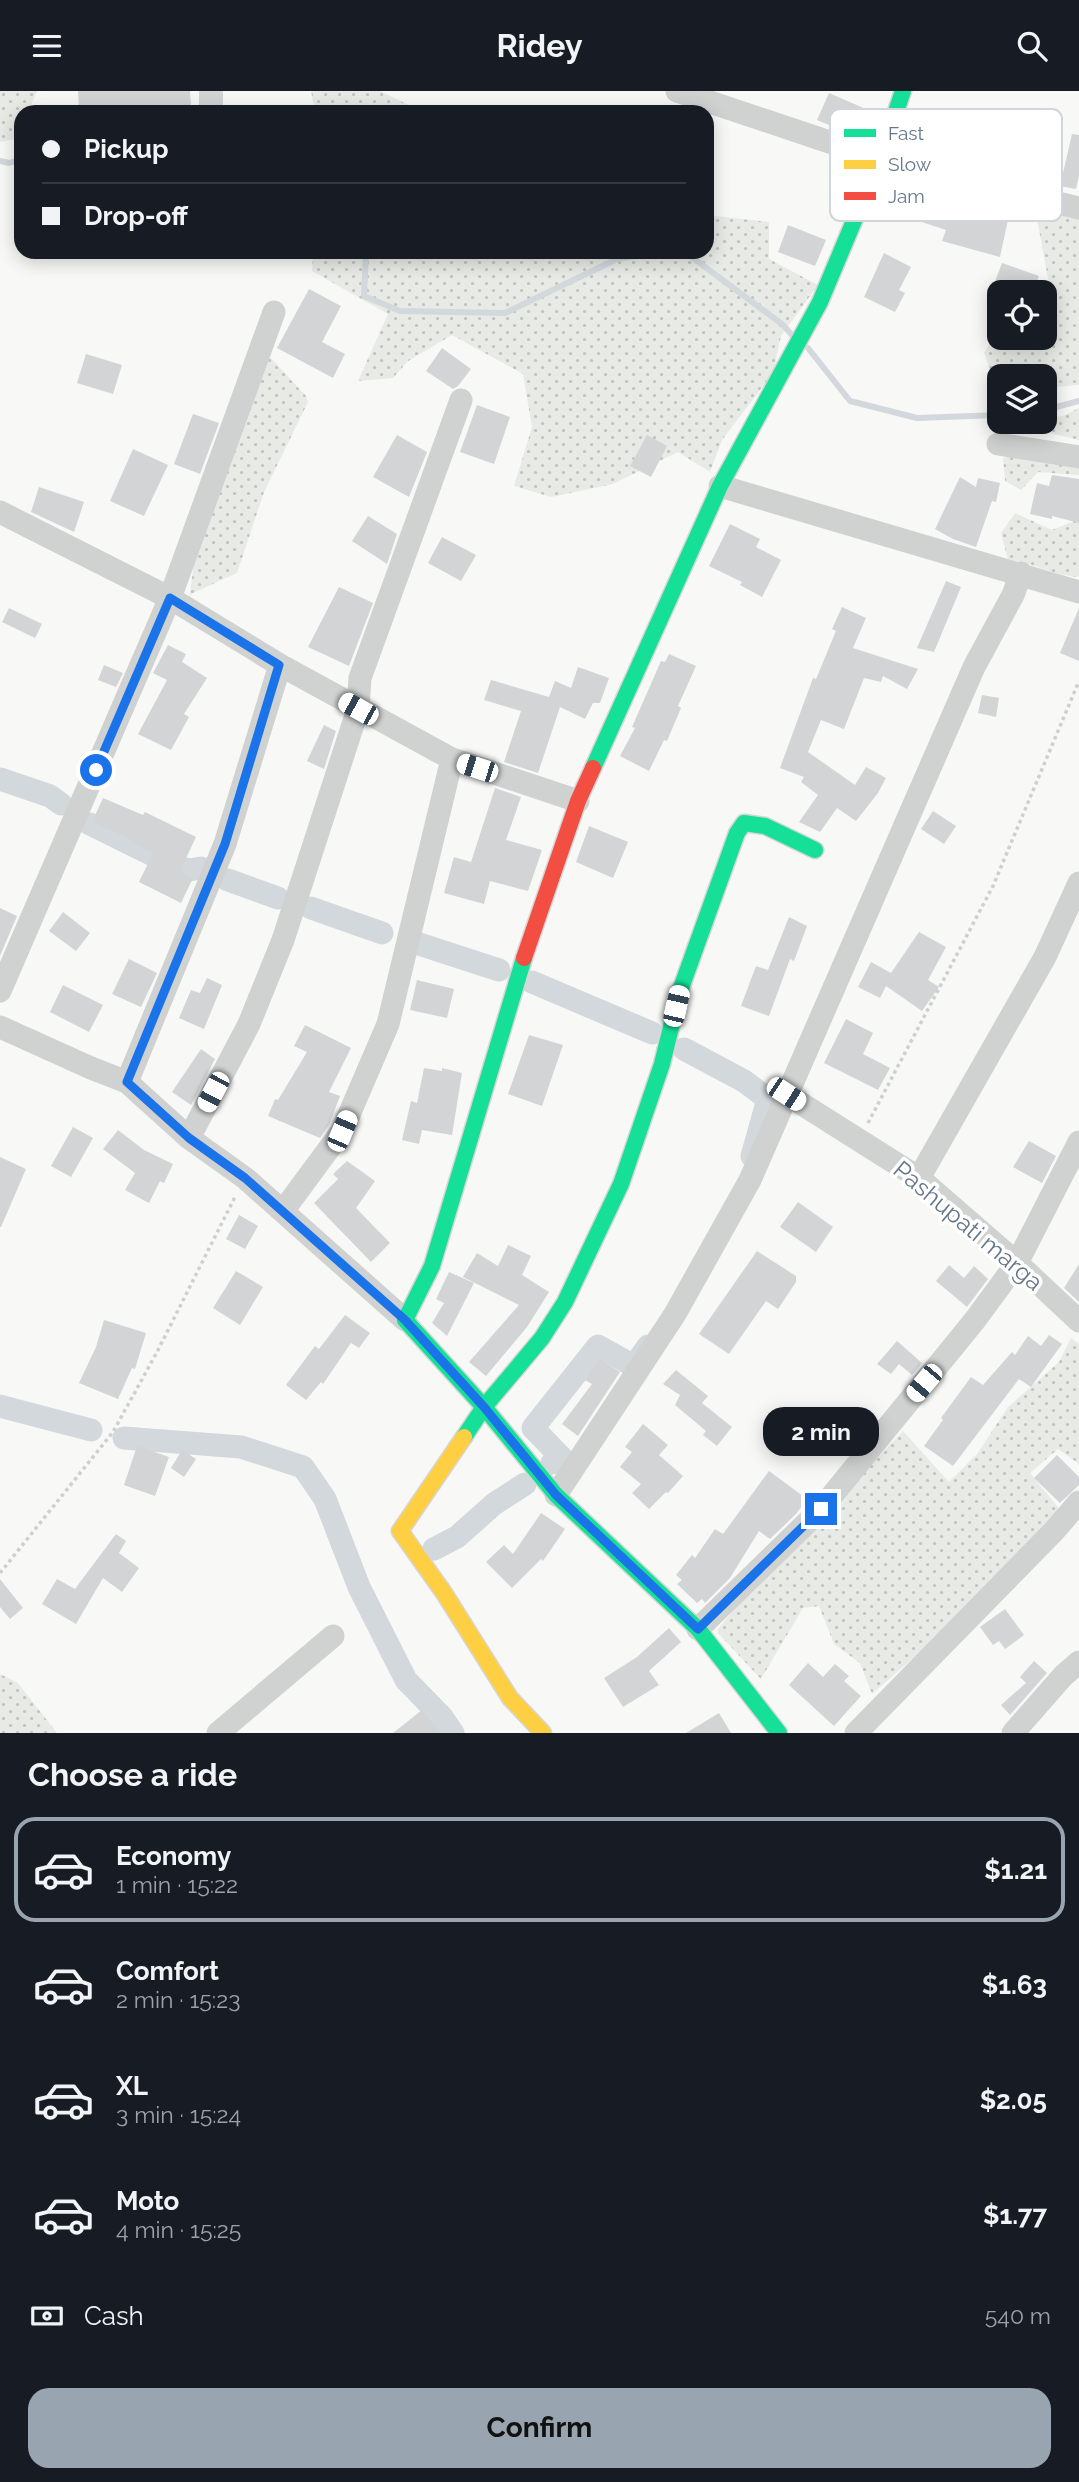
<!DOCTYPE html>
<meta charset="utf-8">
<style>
body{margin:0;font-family:Raleway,sans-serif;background:#242831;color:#f1f3f6;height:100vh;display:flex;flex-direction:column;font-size:26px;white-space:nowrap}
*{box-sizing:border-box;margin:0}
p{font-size:23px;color:#9ea1a6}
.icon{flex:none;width:38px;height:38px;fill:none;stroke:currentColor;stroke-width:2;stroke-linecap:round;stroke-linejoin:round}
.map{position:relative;height:1642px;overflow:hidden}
.side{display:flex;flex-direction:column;background:#171b24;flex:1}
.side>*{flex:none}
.hud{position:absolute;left:14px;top:14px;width:700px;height:154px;border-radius:21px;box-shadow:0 4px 18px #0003;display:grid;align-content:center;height:154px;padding:0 28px;background:#171b24}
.fabs{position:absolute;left:987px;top:189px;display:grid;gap:14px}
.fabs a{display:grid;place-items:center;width:70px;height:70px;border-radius:14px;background:#171b24;box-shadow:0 4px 18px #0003;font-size:35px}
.end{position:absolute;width:32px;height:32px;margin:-16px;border:9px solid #1a73e8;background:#fff;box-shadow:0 0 0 4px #fff}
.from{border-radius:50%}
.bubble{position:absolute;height:49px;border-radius:21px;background:#171b24;box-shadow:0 4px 18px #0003;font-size:23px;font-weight:700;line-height:49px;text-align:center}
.car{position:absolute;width:21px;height:42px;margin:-21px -10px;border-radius:9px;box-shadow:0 0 5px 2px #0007;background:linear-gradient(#fff 24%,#345 0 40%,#fff 0 76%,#345 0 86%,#fff 0)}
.hud b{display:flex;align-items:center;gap:24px;height:66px;font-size:26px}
.hud b+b{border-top:2px solid #363941}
.hud i{width:18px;height:18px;background:#f1f3f6}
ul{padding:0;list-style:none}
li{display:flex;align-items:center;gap:21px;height:105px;margin:0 14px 10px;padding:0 14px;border:4px solid transparent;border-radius:21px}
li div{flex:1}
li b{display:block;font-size:26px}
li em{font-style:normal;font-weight:700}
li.selected{border-color:#98a5b0}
li>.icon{width:63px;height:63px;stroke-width:1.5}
h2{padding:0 28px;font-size:32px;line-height:84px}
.pay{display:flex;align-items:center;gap:18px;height:77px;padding:0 28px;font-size:26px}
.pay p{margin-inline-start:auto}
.action{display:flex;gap:14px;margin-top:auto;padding:14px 28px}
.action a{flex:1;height:80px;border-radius:21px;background:#98a5b0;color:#111;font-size:28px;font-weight:700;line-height:80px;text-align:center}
header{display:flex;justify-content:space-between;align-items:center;height:91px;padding:0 28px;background:#171b24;font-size:32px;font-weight:700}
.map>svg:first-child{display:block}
</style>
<header><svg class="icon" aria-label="menu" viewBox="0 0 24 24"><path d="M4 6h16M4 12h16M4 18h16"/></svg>Ridey<svg class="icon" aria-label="search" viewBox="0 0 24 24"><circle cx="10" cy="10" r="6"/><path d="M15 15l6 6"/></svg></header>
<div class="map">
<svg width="1079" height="1642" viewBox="0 0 1079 1642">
<defs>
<pattern id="green-dots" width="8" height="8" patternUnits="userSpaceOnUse" patternTransform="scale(1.75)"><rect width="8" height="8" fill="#e8ebe5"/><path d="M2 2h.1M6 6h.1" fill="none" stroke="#c0c3bf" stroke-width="1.8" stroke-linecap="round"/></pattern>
</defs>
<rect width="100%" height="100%" fill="#f8f8f7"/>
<!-- green -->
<path fill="url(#green-dots)" d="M0,0H37L28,21H21V39L15,48L0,51Z
M311,0H380L423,21H315Z
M1045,123L1079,124V294L1056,296L1045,302V285H999V303L984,262L999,239V247H1045V210L1050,198L1037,128Z
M707,124L769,131V168L818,194L781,245L773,282L722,349L710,381L678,361L613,393L551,406L514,395L532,336L523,283L452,244L408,270L393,287L358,290L388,223L312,180L313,161H707Z
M270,266L306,305L308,311L264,401L237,482L191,503L189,508L196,457L219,384Z
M1079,317V349L1030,337L1019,338L1021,331H1045V327L1063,325Z
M1015,364L1079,375V384L1038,381L1021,399L1005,390L1003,367Z
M1015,422L1052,439L1079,428V486C1053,485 1033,471 1008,469L1001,442Z
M1071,1247L1079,1253V1373L1058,1358L1030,1382L1062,1421L919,1562L872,1603L860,1572L834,1553L819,1515L803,1517L761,1588L718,1542V1538C775,1468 842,1406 903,1340L949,1391L977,1363L1008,1316L1059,1271Z
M0,1583L18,1592L57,1642H0Z"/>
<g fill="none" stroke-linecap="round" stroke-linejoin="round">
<!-- stream -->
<path stroke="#d2d8dc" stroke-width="6" d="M209,21L237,19L246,21
M0,70L9,72L21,68
M366,161L364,205L400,220L505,222L617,168L657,161
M685,161L782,233L791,243
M808,257L850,310L917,327L999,324
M1045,319L1079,310"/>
<!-- canal -->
<path stroke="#d2d8dc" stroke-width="23" d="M0,688L50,705L61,713
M90,733L177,776L190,779L201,777
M228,789L278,807
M311,817L382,842
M416,852L499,879
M532,891L652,942
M684,958L744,990L768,1008L752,1065
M0,1315L91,1339
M124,1347L241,1356L303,1376L325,1408L359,1496L406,1589L442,1626L453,1642
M552,1372L561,1366L533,1337L598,1255L634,1275L648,1255
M434,1458L457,1446L494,1413L525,1393"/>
</g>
<!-- building -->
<path fill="#d3d4d5" d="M78,0H190L191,14L79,20Z
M199,0H223V16H199Z
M829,2L875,22L863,48L817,29Z
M1072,43L1079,44V85L1076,98L1060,95Z
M891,89L955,109L956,105L982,113L980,118L1009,124L1000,166L942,150L946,139L879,117Z
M788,134L826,149L815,175L778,161Z
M884,162L911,176L899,199L905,202L895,221L864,206Z
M1002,172L1039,185L1033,201H991Z
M309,198L341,215L322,251L345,263L333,287L277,257Z
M442,257L471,278L458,295L453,298L426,280Z
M86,263L122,274L113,303L77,292Z
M477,314L510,326L494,373L460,361Z
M193,323L219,332L200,383L174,373Z
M397,344L427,361L409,406L373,386Z
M647,344L667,355L651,386L630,375Z
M133,358L168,374L144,425L110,410Z
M1052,384L1079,388V432L1052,425V428L1030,423L1037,392L1049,395Z
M960,386L976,396L978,387L1000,392L996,411L992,410L976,456L953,448L935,438Z
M39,396L84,411L74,441L31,421Z
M368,425L397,443L387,473L352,450Z
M730,433L760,448L756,456L781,469L762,506L740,494L742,491L709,475Z
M442,446L476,464L461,490L428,472Z
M946,490L961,496L934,561L917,557Z
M339,496L373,512L349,575L308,556Z
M842,516L866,527L853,557L918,578L907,598L883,585L881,591L864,587L844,638L821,629L808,661L855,694L866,676L886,687L878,702L856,730L837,717L820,741L799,731L818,704L801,691L804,686L780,677L813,587L816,588L836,540L832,538Z
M9,517L42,533L35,547L2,531Z
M1079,517V570L1060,562Z
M168,554L186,563L182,571L207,587L184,623L189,626L171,659L138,643L167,589L153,582Z
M669,563L696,575L678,615L681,617L667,650L664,649L649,680L620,665L635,637L632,636L661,570L665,571Z
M104,574L123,582L116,596L98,589Z
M578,576L609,587L600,612H593L585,628L560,616L538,682L504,671L521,620L484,609L491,589L549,606L555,590L571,597Z
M982,604L999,607L996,626L978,622Z
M324,634L336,640L324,678L307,670Z
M495,697L521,706L506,749L542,759L528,800L490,790L484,813L444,802L454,766L471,771Z
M103,707L143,724L145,721L196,746L180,780L193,787L181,812L139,791L153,762L130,751L131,748L92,731Z
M933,720L956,735L944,753L921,738Z
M589,735L628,751L613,787L576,771Z
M0,817L17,825L0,865Z
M63,821L90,842L76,860L49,840Z
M789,826L807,835L794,870L790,868L769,925L741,915L756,875L768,879Z
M919,841L946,856L928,889L939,896L922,920L886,895L880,907L858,896L871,871L891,882Z
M129,868L157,882L141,916L112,903Z
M207,887L222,894L204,938L179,927L191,899L200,902Z
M417,889L454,898L447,927L410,919Z
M63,894L103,914L89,941L50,921Z
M846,928L873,942L863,963L890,977L878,999L824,972Z
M305,934L351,957L329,1001L340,1005L329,1034L320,1047L268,1025L275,1008L278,1009L307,961L294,955Z
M529,944L563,954L542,1015L508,1003Z
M201,958L215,968L191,1014L172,1001Z
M424,977L442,980V977L462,982L452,1044L422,1039L419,1053L402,1049L411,1010L417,1012Z
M73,1036L93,1047L71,1086L51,1075Z
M118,1039L144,1059L173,1073L164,1092L160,1090L149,1112L125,1099L135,1082L103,1058Z
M1029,1050L1056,1065L1042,1092L1013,1076Z
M0,1066L26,1078L1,1136H0Z
M347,1070L375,1090L356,1117L390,1152L371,1171L314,1112L338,1088L333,1083Z
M798,1111L833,1136L816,1161L780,1136Z
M239,1124L258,1135L245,1158L226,1148Z
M508,1154L531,1165L522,1184L549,1201L527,1236L486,1285L469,1271L519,1214L463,1186L477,1162L498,1175Z
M757,1160L796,1185V1191L778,1218L766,1210L729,1263L699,1243Z
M1079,1173V1211L1064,1197Z
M949,1174L964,1187L974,1175L988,1188L967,1216L936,1190Z
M236,1180L263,1196L240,1234L213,1217Z
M449,1181L474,1192L447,1245L432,1232L444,1212L436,1208Z
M345,1224L370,1242L359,1257L351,1252L323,1293L321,1291L306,1309L286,1294L315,1255L319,1258Z
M104,1229L146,1242L135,1278L132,1277L118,1308L79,1292L96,1256Z
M1049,1244L1062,1253L1031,1296L1019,1288L953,1375L924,1355L943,1329L941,1327L971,1286L983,1294L1012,1261L1015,1264L1028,1245L1041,1255Z
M897,1250L922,1272L912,1284L899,1273L891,1283L877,1273Z
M599,1268L620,1281L578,1345L562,1333L592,1293L585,1289Z
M676,1279L708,1305L702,1312L732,1336L717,1355L703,1344L706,1340L675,1314L680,1304L663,1293Z
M643,1333L668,1354L659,1364L683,1385L668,1402L666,1401L649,1418L632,1402L641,1393L620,1376L632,1361L625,1356Z
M137,1355L169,1366L155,1405L124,1394Z
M182,1359L196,1368L184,1386L171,1377Z
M1057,1364L1079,1386V1394L1060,1412L1034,1387Z
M769,1380L807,1408L796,1423L770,1448L759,1440L730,1487L705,1512L702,1508L697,1512L677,1493L682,1489L676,1484L692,1464L695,1467L715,1438L723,1443Z
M541,1422L565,1438L543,1470L541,1468L512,1497L486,1471L504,1454L513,1463Z
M116,1443L126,1450L119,1462L139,1477L122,1501L103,1487L76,1533L42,1513L57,1488L75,1498Z
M0,1488L23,1517L10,1528L0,1516Z
M1005,1518L1024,1544L1005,1558L999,1550L993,1554L980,1536Z
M669,1537L681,1551L649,1580L659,1594L623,1616L604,1587L637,1566Z
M1034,1570L1047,1582L1010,1624L1001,1614L1026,1592L1020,1586Z
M808,1572L823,1586L835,1573L849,1585L844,1590L861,1605L834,1635L789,1594Z
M422,1619L441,1642H393Z
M719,1622L731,1642H686Z"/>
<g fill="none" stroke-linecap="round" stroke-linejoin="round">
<!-- fast casing -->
<g stroke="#d5d6d6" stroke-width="19">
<path id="fast" d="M593,677L720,395L820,211L880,68L903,0
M524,867L432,1175L405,1229L484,1316L556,1404L698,1538L779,1642
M464,1346L484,1316L542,1247L565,1211L621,1093L662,973L680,900L737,742L744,732L765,735L815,759"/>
</g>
<!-- slow casing -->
<g stroke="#d5d6d6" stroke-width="19">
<path id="slow" d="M464,1346L400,1440L444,1502L510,1607L543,1642"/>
</g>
<!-- jam casing -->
<g stroke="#d5d6d6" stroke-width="19">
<path id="jam" d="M524,867L578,710L593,677"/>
</g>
<!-- path -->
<path stroke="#cecfd0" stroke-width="3.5" stroke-dasharray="3.5 3.5" stroke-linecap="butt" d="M868,1032L993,795L1079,590
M0,1482L113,1341L157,1261L235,1106"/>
<!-- street -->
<path stroke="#d0d2d2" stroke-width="23" d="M677,0L880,68L1079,117
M998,353L1079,366
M720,395L1079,501
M0,421L170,507L280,574L452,668L578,710
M0,900L170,507L274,221
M0,936L91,977L127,991L189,1047L245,1087L405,1229
M127,991L225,753L280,574
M786,1003L919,1087L1017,1172L1079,1230
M189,1047L249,933L283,849L358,618L360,587L461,309
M919,1087L1045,866L1079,792
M283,1120L342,1040L388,933L452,668
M556,1404L675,1223L750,1089L974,576L1013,504L1021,482
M698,1538L821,1418L975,1229L1017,1172L1079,1051
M218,1642L333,1545
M856,1642L1054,1440L1079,1411
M1013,1642L1063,1585L1079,1571"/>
<!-- fast -->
<use href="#fast" stroke="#16e098" stroke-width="16"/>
<!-- slow -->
<use href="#slow" stroke="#ffcf43" stroke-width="16"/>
<!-- jam -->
<use href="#jam" stroke="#f24e42" stroke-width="16"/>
</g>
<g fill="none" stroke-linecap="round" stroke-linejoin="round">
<!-- route -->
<path stroke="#1a73e8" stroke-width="9" d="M96,679L170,507L279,574L225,753L127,991L189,1047L245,1087L405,1229L484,1316L556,1404L698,1538L821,1418"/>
</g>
<g text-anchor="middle" stroke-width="7" stroke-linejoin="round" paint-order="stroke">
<!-- street labels -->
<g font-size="24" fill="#65788a" stroke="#fff">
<text transform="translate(968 1135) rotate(40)" y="8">Pashupati marga</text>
</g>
</g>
<!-- legend -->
<rect x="830" y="18" width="232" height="112" rx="10" fill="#fff" stroke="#d1d6dc" stroke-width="2"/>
<rect x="844" y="38" width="32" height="8" fill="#16e098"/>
<rect x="844" y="69" width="32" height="9" fill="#ffcf43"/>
<rect x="844" y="101" width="32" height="8" fill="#f24e42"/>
<g font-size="19" fill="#65788a">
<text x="888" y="49">Fast</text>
<text x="888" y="80">Slow</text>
<text x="888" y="112">Jam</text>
</g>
</svg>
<div class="fabs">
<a><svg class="icon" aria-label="locate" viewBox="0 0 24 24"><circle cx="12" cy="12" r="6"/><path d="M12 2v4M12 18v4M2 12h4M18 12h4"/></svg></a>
<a><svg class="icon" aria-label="layers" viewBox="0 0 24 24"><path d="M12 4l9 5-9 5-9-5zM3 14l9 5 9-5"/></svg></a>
</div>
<i class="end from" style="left:96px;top:679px"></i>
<i class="end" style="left:821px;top:1418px"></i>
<div class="bubble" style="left:763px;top:1316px;width:116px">2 min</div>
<i class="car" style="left:358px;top:618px;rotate:299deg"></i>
<i class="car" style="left:477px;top:677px;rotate:288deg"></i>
<i class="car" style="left:676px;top:915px;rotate:13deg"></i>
<i class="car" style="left:213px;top:1001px;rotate:208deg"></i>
<i class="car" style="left:786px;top:1003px;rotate:123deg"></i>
<i class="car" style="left:342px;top:1040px;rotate:23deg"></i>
<i class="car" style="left:924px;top:1292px;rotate:220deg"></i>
<div class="hud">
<b><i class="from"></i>Pickup</b>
<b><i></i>Drop-off</b>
</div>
</div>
<section class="side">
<h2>Choose a ride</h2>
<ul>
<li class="selected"><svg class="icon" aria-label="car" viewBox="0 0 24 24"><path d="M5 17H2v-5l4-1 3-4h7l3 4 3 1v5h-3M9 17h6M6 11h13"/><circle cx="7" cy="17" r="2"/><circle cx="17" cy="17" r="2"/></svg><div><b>Economy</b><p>1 min · 15:22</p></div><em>$1.21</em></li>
<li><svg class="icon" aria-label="car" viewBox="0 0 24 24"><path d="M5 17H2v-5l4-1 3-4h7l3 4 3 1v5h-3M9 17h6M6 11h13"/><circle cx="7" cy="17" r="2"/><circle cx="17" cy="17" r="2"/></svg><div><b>Comfort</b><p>2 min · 15:23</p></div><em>$1.63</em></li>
<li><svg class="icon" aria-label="car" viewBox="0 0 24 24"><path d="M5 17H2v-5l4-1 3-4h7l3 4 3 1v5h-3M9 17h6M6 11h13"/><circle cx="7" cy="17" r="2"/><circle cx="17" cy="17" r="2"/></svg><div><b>XL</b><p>3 min · 15:24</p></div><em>$2.05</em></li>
<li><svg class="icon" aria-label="car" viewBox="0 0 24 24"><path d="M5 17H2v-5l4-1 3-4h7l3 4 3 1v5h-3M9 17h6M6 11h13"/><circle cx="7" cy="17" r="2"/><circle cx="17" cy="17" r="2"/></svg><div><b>Moto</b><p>4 min · 15:25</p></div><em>$1.77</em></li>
</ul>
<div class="pay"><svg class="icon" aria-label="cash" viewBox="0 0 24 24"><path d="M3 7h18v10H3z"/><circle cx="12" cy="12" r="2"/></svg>Cash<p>540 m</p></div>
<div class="action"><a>Confirm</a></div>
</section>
